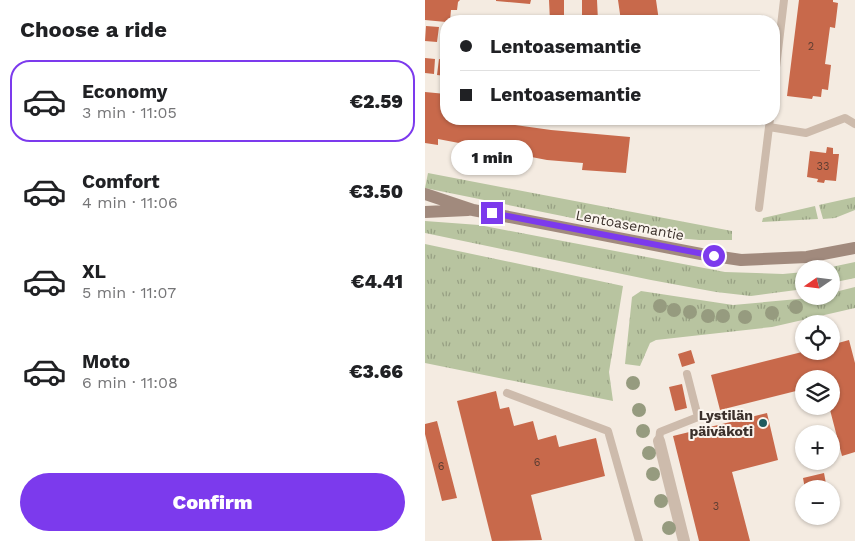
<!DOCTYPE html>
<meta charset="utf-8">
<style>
body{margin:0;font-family:"Work Sans",sans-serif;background:#f6f6f6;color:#202124;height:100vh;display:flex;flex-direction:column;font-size:19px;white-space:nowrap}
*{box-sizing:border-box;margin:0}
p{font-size:16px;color:#757577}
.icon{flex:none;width:28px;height:28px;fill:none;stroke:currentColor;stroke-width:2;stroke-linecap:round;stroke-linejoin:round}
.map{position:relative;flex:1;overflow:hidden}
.drawer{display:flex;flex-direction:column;background:#fff;width:425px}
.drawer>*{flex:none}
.top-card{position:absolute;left:15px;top:15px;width:340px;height:110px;border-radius:20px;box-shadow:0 1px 4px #0004;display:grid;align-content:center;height:110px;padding:0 20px;background:#fff}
.needle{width:32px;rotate:256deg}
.buttons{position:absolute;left:370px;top:260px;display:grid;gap:10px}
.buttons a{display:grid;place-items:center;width:45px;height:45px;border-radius:50%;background:#fff;box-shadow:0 1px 4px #0004;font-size:25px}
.end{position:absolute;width:22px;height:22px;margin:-11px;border:6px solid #7c3aed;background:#fff;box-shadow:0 0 0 2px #fff}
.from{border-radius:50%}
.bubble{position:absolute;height:35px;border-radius:18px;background:#fff;box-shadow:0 1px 4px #0004;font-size:16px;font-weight:800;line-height:35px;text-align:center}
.top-card b{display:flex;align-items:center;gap:18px;height:48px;font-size:19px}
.top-card b+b{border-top:1px solid #e0e0e0}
.top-card i{width:12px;height:12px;background:#202124}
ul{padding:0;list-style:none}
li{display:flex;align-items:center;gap:15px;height:82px;margin:0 10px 8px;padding:0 10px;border:2px solid transparent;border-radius:20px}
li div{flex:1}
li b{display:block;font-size:19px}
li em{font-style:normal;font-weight:800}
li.active{border-color:#7c3aed}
li>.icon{width:45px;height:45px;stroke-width:1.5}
h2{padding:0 20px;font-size:22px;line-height:60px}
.button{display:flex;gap:10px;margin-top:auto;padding:10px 20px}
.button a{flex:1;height:58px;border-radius:30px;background:#7c3aed;color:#fff;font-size:20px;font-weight:800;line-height:58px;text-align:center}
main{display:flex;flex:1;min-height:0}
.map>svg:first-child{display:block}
</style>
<main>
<section class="drawer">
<h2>Choose a ride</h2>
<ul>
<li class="active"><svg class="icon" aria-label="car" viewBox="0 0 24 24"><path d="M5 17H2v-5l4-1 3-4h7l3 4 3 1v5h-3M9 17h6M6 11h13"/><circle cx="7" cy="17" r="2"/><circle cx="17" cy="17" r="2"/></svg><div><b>Economy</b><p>3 min · 11:05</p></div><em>€2.59</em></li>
<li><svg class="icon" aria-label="car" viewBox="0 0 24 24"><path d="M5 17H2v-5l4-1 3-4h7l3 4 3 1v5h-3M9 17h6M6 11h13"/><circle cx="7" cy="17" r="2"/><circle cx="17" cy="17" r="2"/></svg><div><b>Comfort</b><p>4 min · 11:06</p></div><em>€3.50</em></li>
<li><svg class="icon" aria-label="car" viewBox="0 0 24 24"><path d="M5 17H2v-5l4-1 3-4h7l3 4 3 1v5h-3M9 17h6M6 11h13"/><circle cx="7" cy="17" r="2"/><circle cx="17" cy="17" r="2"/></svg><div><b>XL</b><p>5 min · 11:07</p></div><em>€4.41</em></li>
<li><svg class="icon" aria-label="car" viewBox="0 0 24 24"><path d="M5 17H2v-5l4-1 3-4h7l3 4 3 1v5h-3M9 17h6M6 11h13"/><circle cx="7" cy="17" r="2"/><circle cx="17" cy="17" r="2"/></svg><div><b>Moto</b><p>6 min · 11:08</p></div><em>€3.66</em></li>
</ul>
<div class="button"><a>Confirm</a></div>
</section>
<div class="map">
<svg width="430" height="541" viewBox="0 0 430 541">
<defs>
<pattern id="grass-tufts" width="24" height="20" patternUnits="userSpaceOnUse" patternTransform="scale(1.25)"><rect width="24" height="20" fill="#b8c4a0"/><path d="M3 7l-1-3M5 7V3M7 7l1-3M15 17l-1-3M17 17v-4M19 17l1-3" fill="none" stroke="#97a083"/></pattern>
</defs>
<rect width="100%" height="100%" fill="#f4ebe1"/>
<!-- grass -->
<path fill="url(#grass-tufts)" d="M3,173L307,231V240H274L241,237L0,188Z
M430,197V210L410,218L398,219L394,205Z
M390,206L393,219L337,222L338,218Z
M0,221L54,225L300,272L358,274L379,272V289L326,296L291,292L226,280L0,233Z
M0,244L198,286L184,372L188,401L0,363Z
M430,262V278L406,283V269H397Z
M430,287V308L347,327L231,340L225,343L215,366L200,364L207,297L216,291L308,305L406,296V293Z"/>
<!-- building -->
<path fill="#c8694b" d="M0,0H35L33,2L32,10H26L25,21L21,22L0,20Z
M71,0H106L105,4L71,1Z
M124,0H139V21H125Z
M157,0H172L173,21H157Z
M193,0H231L234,21H196Z
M374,0H408V2L413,3L410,28L405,27L400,64L406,65L403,90L397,89L396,97L388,96L387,99L362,96Z
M1,26L14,27L12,42L0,41Z
M17,28H21V43H16Z
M0,58L10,59L9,74L0,73Z
M14,59L21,60V76L12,75Z
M0,92L21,94L19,114L21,115V119H48L126,130L205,137L201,173L157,170L158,163L122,160L13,139V145L0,143Z
M402,147L408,148V154H414L411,181L400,180L399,183L392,182L393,179L382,177L385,151L401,153Z
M424,340L430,363V452L417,456L404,406H406V379H379V389L295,410L286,375L381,351H406V345Z
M266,350L270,363L257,367L253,354Z
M257,384L262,408L250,411L244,387Z
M71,391L75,409L84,407L89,426L108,421L113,440L131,435L134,447L171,438L180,476L106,495L117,540L67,541L32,401Z
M342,413L353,460L307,472L325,541H274L248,436Z
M12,421L32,498L17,501L0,434V424Z
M399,473L402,489H380L378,478Z"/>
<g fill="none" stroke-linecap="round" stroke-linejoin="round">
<!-- lane -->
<path stroke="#cdbbac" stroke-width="8" d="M349,84L359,0
M344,127L381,133L420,118L430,124
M334,208L345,119
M82,393L183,431L214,541
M234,441L235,432L273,417L262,374"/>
<!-- street -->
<path stroke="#cdbbac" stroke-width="12" d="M234,441L259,541"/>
<!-- secondary -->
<path stroke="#a18a7d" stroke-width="12" d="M0,194L48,210L276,254L316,260L382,257L430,248
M0,212L43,210"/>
</g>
<!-- trees -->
<g fill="#969b7f">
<circle cx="235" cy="306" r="7"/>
<circle cx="371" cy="307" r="7"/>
<circle cx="249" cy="310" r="7"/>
<circle cx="265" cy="312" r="7"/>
<circle cx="347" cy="313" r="7"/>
<circle cx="283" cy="316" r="7"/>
<circle cx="298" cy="316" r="7"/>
<circle cx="320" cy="317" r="7"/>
<circle cx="208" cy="383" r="7"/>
<circle cx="214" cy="410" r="7"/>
<circle cx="218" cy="431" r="7"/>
<circle cx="224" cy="453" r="7"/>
<circle cx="228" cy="474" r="7"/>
<circle cx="236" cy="501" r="7"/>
<circle cx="244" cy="528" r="7"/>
</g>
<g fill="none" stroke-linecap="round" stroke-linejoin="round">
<!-- route -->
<path stroke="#7c3aed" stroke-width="6" d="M67,213L289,256"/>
</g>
<!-- markers -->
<circle fill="#1f5a5e" stroke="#fbf5ee" stroke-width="2" cx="338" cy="423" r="5"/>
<g text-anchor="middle" stroke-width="4" stroke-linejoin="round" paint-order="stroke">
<!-- number labels -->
<g font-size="11" fill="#5e3e33">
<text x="386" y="50">2</text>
<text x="398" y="170">33</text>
<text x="112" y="466">6</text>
<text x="16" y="470">6</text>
<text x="291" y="510">3</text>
</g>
<!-- street labels -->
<g font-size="14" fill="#3b302b" stroke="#fbf5ee">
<text transform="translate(205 225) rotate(11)" y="5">Lentoasemantie</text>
</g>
<!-- poi labels -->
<g font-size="14" font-weight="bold" fill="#3b302b" stroke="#fbf5ee" text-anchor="end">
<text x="328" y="420">Lystilän<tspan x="328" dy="16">päiväkoti</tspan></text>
</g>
</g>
</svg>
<div class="buttons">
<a><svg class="needle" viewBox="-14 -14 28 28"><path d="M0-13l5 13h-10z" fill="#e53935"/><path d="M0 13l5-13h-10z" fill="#757577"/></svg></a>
<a><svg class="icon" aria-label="locate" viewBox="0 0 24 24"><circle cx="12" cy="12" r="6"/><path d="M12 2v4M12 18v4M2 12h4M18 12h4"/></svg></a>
<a><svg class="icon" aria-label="layers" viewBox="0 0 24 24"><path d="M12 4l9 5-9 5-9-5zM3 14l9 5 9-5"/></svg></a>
<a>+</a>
<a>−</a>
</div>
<i class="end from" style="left:289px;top:256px"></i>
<i class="end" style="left:67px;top:213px"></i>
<div class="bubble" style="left:26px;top:140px;width:82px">1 min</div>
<div class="top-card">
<b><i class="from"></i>Lentoasemantie</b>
<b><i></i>Lentoasemantie</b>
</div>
</div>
</main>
